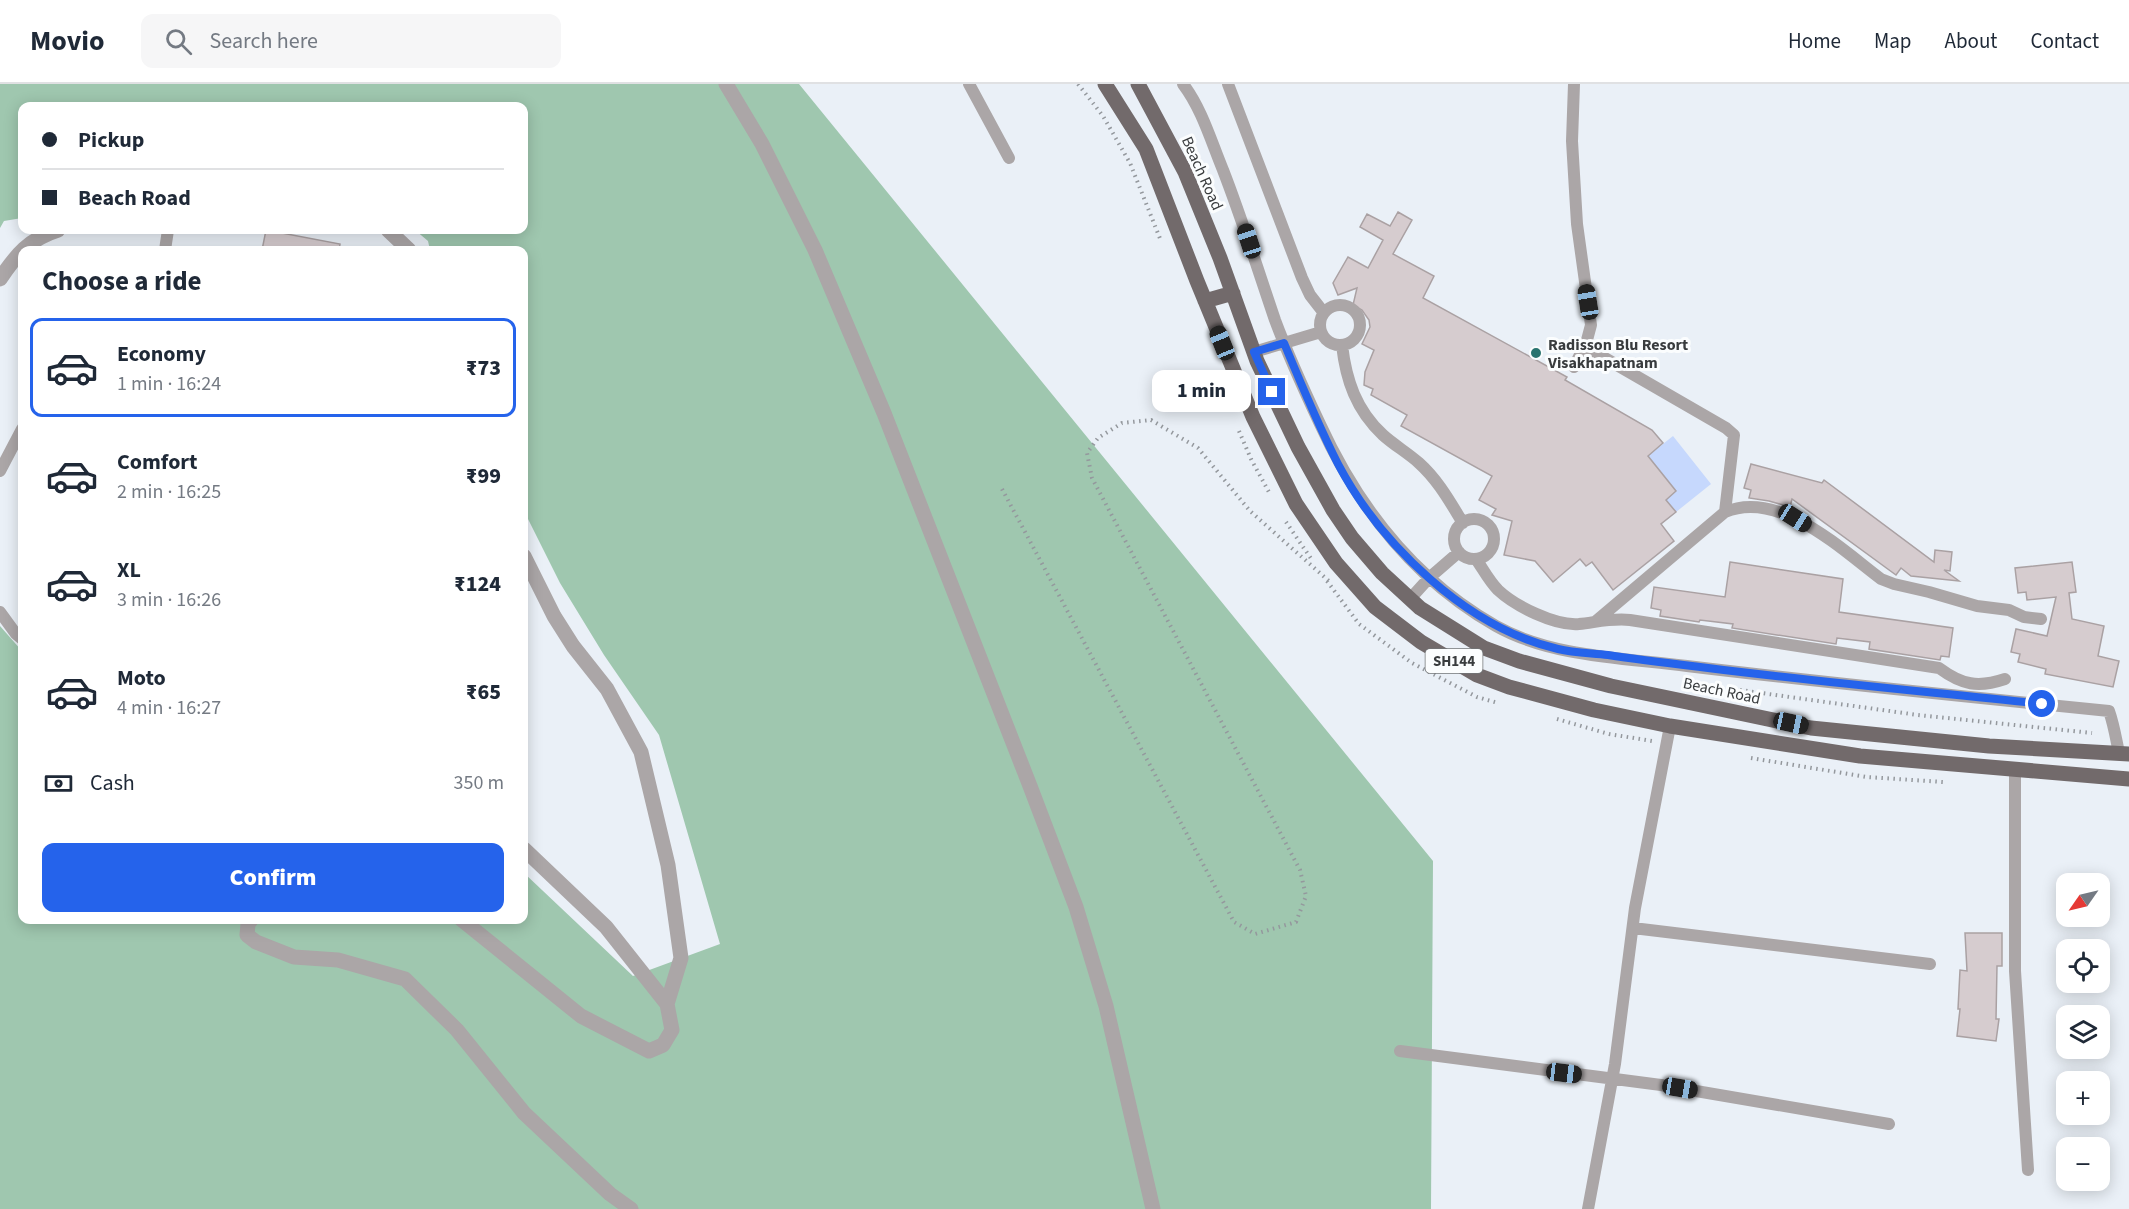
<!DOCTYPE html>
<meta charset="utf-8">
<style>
body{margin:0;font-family:"Source Sans 3",sans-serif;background:#f6f6f7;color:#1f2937;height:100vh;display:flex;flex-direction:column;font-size:22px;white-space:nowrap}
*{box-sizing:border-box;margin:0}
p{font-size:20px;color:#747a83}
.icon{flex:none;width:33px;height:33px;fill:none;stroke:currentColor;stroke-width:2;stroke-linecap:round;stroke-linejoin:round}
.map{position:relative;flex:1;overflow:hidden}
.side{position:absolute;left:18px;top:162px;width:510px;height:678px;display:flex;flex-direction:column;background:#fff;border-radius:12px;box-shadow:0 3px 15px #0003}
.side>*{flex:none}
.guide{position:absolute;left:18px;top:18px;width:510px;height:132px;border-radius:12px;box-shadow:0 3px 15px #0003;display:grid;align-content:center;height:132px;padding:0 24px;background:#fff}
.needle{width:39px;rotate:236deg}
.tools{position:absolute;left:2056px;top:789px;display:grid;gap:12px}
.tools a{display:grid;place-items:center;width:54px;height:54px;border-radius:12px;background:#fff;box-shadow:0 3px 15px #0003;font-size:30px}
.end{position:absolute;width:27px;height:27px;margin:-14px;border:8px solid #2563eb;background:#fff;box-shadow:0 0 0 3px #fff}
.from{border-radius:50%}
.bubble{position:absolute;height:42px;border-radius:12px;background:#fff;box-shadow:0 3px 15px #0003;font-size:20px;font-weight:800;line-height:42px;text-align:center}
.car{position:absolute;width:18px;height:36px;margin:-18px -9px;border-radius:8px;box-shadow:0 0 4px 2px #0007;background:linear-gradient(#222 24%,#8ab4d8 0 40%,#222 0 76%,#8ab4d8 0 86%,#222 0)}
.guide b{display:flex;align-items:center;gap:21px;height:57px;font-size:22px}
.guide b+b{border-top:2px solid #e0e1e3}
.guide i{width:15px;height:15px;background:#1f2937}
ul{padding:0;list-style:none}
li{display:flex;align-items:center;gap:18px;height:99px;margin:0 12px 9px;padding:0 12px;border:3px solid transparent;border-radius:12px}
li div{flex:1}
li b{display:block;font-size:22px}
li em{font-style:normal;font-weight:800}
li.on{border-color:#2563eb}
li>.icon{width:54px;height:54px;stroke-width:1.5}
h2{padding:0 24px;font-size:27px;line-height:72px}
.pay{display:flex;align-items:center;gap:15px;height:66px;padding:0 24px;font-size:22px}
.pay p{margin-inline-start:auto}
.cta{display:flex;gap:12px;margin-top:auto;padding:12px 24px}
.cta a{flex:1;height:69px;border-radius:12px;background:#2563eb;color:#fff;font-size:24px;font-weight:800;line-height:69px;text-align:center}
header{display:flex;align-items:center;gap:36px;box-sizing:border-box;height:84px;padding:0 30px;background:#fff;border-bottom:2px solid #e0e1e3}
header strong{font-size:28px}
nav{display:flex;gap:33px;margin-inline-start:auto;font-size:21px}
.search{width:420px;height:54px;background:#f6f6f7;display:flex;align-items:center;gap:15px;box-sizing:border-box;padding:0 21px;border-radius:12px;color:#747a83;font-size:22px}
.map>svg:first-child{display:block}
</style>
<header>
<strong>Movio</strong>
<div class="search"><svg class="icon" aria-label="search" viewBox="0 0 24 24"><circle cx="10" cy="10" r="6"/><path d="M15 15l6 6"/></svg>Search here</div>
<nav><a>Home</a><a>Map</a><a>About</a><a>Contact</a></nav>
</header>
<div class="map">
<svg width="2129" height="1125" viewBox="0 0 2129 1125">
<rect width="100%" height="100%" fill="#eaf0f7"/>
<!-- green -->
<path fill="#9fc7af" d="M0,0H799L1433,777L1431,1125H0V542L22,567V836H524V789L633,892L720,860L659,651L604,571L560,499L524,427V166H430L428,157L415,146H524V22H22V134L4,137L0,144Z"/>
<!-- water -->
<path fill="#c6d8fd" d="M1673,352L1711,400L1676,428L1666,416L1676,407L1648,372Z"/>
<!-- building -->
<path fill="#d6cccf" stroke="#aaa1a3" stroke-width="1.5" d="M1398,128L1412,136L1393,170L1434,192L1423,214L1567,293L1565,296L1652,346L1663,359L1648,372L1676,407L1666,416L1676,428L1661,440L1674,457L1613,506L1592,478L1586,482L1580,475L1553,498L1535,477L1504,471L1512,437L1492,431L1496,425L1479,416L1492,392L1401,342L1407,331L1371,311L1373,305L1364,301L1365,288L1374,266L1362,260L1370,243L1369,236L1362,226L1353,221L1357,204L1338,211L1333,199L1348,173L1368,184L1383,156L1360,143L1367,130L1390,142Z
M266,146L340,160L339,166H262Z
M1751,380L1822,399L1824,396L1934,478L1935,466L1952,468L1950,487L1944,486L1959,497L1911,492L1901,484L1896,491L1792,415L1790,423L1769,417L1749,414L1751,406L1744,404Z
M1730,478L1843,495L1839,528L1953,544L1949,573L1941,572L1940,576L1869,565L1870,558L1837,554L1836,560L1732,544L1733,540L1700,536L1699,538L1660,532L1661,526L1651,524L1654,503L1725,513Z
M2072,478L2076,508L2069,509L2072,535L2104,542L2098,572L2119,577L2113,603L2045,590L2046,585L2018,578L2020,570L2011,568L2016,545L2047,552L2056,513L2027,516L2026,508L2018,509L2015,484Z
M1965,849H2002V882H1997L1996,935H1999L1996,957L1957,952L1960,925H1958L1960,886L1967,887Z"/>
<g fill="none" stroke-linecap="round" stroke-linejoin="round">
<!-- path -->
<path stroke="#94989d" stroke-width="4" stroke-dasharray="1.5 4.5" stroke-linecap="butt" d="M1078,0L1103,32L1130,79L1161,157
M1239,347L1251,375L1270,410
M1002,405L1234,838L1255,850L1296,838L1306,812L1300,786L1092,394L1087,369L1098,354L1122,339L1151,336L1198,364L1250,427L1330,498
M1286,438L1312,476
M1327,497L1359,540L1412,579L1477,613L1498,619
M1740,606L1918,631L2092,649
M1557,635L1609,650L1652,657
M1751,674L1867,693L1943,698"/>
<!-- service -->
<path stroke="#aba6a7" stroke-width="12" d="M969,0L1009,74
M1183,0C1202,25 1211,57 1223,86C1242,135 1258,186 1275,236C1288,271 1304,306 1320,340C1358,423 1415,496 1496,542C1551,573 1625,574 1687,582C1827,599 1968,613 2109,627C2114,641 2116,655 2119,669
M1228,0L1302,194L1310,211L1324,229
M1574,0L1572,57L1577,140L1591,241L1587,256L1574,283
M165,166L168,146
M1320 241a20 20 0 1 1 40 0a20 20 0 1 1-40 0Z
M1342,261C1346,296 1356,326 1383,351C1394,361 1408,369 1419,379C1438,396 1450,418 1463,439
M1584,262L1726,344L1734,351L1725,428
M1254,268L1321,248
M0,387L22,345
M1454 455a20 20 0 1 1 40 0a20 20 0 1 1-40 0Z
M1476,475C1483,485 1489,497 1498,506C1515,522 1555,542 1579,540C1597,538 1612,534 1630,536L1939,584C1962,601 1978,604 2005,595
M1410,515L1429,494L1459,468
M0,528L16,550L22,555
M1596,537L1725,428C1779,405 1841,465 1881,495L1894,500L1929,508L1977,522L2009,526L2024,533L2041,535
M2015,685V887L2028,1086
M1633,844L1930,880
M1400,967L1661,1001L1889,1040
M1588,1125L1615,980L1635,824L1670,642"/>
<!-- tertiary -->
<path stroke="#aba6a7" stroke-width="15" d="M726,0L762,60L815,166L884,329L1030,702L1076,823L1106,922L1153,1125
M388,146L409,166
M0,195C16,171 29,155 58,146
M524,472L554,532L573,562L607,605L641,668L668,781L681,874L667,920
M251,836L248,840L247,851L256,858L294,873L338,876L405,895L457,946L524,1029L610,1110L631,1125
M462,836L581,932L649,967L663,961L672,946L667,920L606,843L524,765"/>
<!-- primary -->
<path stroke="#726a6b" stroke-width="15" d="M1105,0L1146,65L1197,197L1253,333L1296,420L1336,479L1375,523L1421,558L1477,591L1509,603L1594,626L1670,642L1860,672L2129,695
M1138,0L1185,88L1220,174L1257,277L1298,363L1333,426L1352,454L1382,489L1420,524L1484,564L1519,577L1611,602L1811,644L1989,662L2129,670
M1205,217L1233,209"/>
</g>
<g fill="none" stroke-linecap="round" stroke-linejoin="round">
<!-- route -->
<path stroke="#2563eb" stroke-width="8" d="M1272,308L1254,268L1284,259C1301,300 1318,341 1338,380C1381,461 1467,544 1558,565C1574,569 1591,569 1608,571C1641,576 1675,580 1708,584C1819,598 1930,608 2042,620"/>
</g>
<!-- markers -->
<circle fill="#29736f" stroke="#fbfdfe" stroke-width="2" cx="1536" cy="269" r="6"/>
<g text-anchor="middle" stroke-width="6" stroke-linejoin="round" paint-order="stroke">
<!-- shield labels -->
<rect fill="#fbfdfe" stroke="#737678" stroke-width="1.5" x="1425.5" y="565" width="57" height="24" rx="4.5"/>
<g font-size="15" font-weight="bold" fill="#393c3e">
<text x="1454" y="582">SH144</text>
</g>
<!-- street labels -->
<g font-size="16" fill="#393c3e" stroke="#fbfdfe">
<text transform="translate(1203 89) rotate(66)" y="6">Beach Road</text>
<text transform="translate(1722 606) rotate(12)" y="6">Beach Road</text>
</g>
<!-- poi labels -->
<g font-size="16" font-weight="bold" fill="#393c3e" stroke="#fbfdfe" text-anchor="start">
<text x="1548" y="266">Radisson Blu Resort<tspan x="1548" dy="18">Visakhapatnam</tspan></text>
</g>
</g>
</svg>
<div class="tools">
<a><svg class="needle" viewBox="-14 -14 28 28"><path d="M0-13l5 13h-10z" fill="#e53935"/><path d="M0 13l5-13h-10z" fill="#747a83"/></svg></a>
<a><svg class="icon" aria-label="locate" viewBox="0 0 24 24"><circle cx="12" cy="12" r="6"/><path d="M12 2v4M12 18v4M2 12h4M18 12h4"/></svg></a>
<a><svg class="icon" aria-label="layers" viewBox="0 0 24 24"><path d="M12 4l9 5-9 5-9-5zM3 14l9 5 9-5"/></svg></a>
<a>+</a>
<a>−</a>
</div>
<i class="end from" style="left:2042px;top:620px"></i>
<i class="end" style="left:1272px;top:308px"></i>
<div class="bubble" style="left:1152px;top:286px;width:99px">1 min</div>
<i class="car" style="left:1249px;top:157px;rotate:342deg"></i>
<i class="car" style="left:1588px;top:218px;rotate:351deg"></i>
<i class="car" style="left:1222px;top:259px;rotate:338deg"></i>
<i class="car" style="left:1795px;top:434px;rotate:122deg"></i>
<i class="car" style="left:1791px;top:639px;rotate:102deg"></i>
<i class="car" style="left:1564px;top:989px;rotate:97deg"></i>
<i class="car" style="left:1680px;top:1004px;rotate:100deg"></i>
<div class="guide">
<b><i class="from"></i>Pickup</b>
<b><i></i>Beach Road</b>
</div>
<section class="side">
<h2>Choose a ride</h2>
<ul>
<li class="on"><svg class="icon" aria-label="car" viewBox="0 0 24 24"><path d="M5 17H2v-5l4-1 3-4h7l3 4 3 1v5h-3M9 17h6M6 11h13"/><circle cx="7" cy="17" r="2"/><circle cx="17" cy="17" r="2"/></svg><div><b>Economy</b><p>1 min · 16:24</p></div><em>₹73</em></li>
<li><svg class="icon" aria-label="car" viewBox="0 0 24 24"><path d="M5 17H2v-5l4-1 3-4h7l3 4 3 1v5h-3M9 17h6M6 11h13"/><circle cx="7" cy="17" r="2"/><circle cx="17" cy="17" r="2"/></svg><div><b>Comfort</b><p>2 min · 16:25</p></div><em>₹99</em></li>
<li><svg class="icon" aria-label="car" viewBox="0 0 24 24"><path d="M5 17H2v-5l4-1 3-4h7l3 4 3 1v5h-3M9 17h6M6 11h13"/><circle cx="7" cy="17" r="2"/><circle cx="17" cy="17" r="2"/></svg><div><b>XL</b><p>3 min · 16:26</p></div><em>₹124</em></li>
<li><svg class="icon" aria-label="car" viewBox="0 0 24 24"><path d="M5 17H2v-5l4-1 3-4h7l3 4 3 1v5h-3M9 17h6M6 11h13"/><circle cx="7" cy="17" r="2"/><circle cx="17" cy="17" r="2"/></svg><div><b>Moto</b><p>4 min · 16:27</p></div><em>₹65</em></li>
</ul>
<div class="pay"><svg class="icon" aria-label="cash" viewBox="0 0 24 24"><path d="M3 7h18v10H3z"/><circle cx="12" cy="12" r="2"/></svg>Cash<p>350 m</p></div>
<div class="cta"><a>Confirm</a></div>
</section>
</div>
